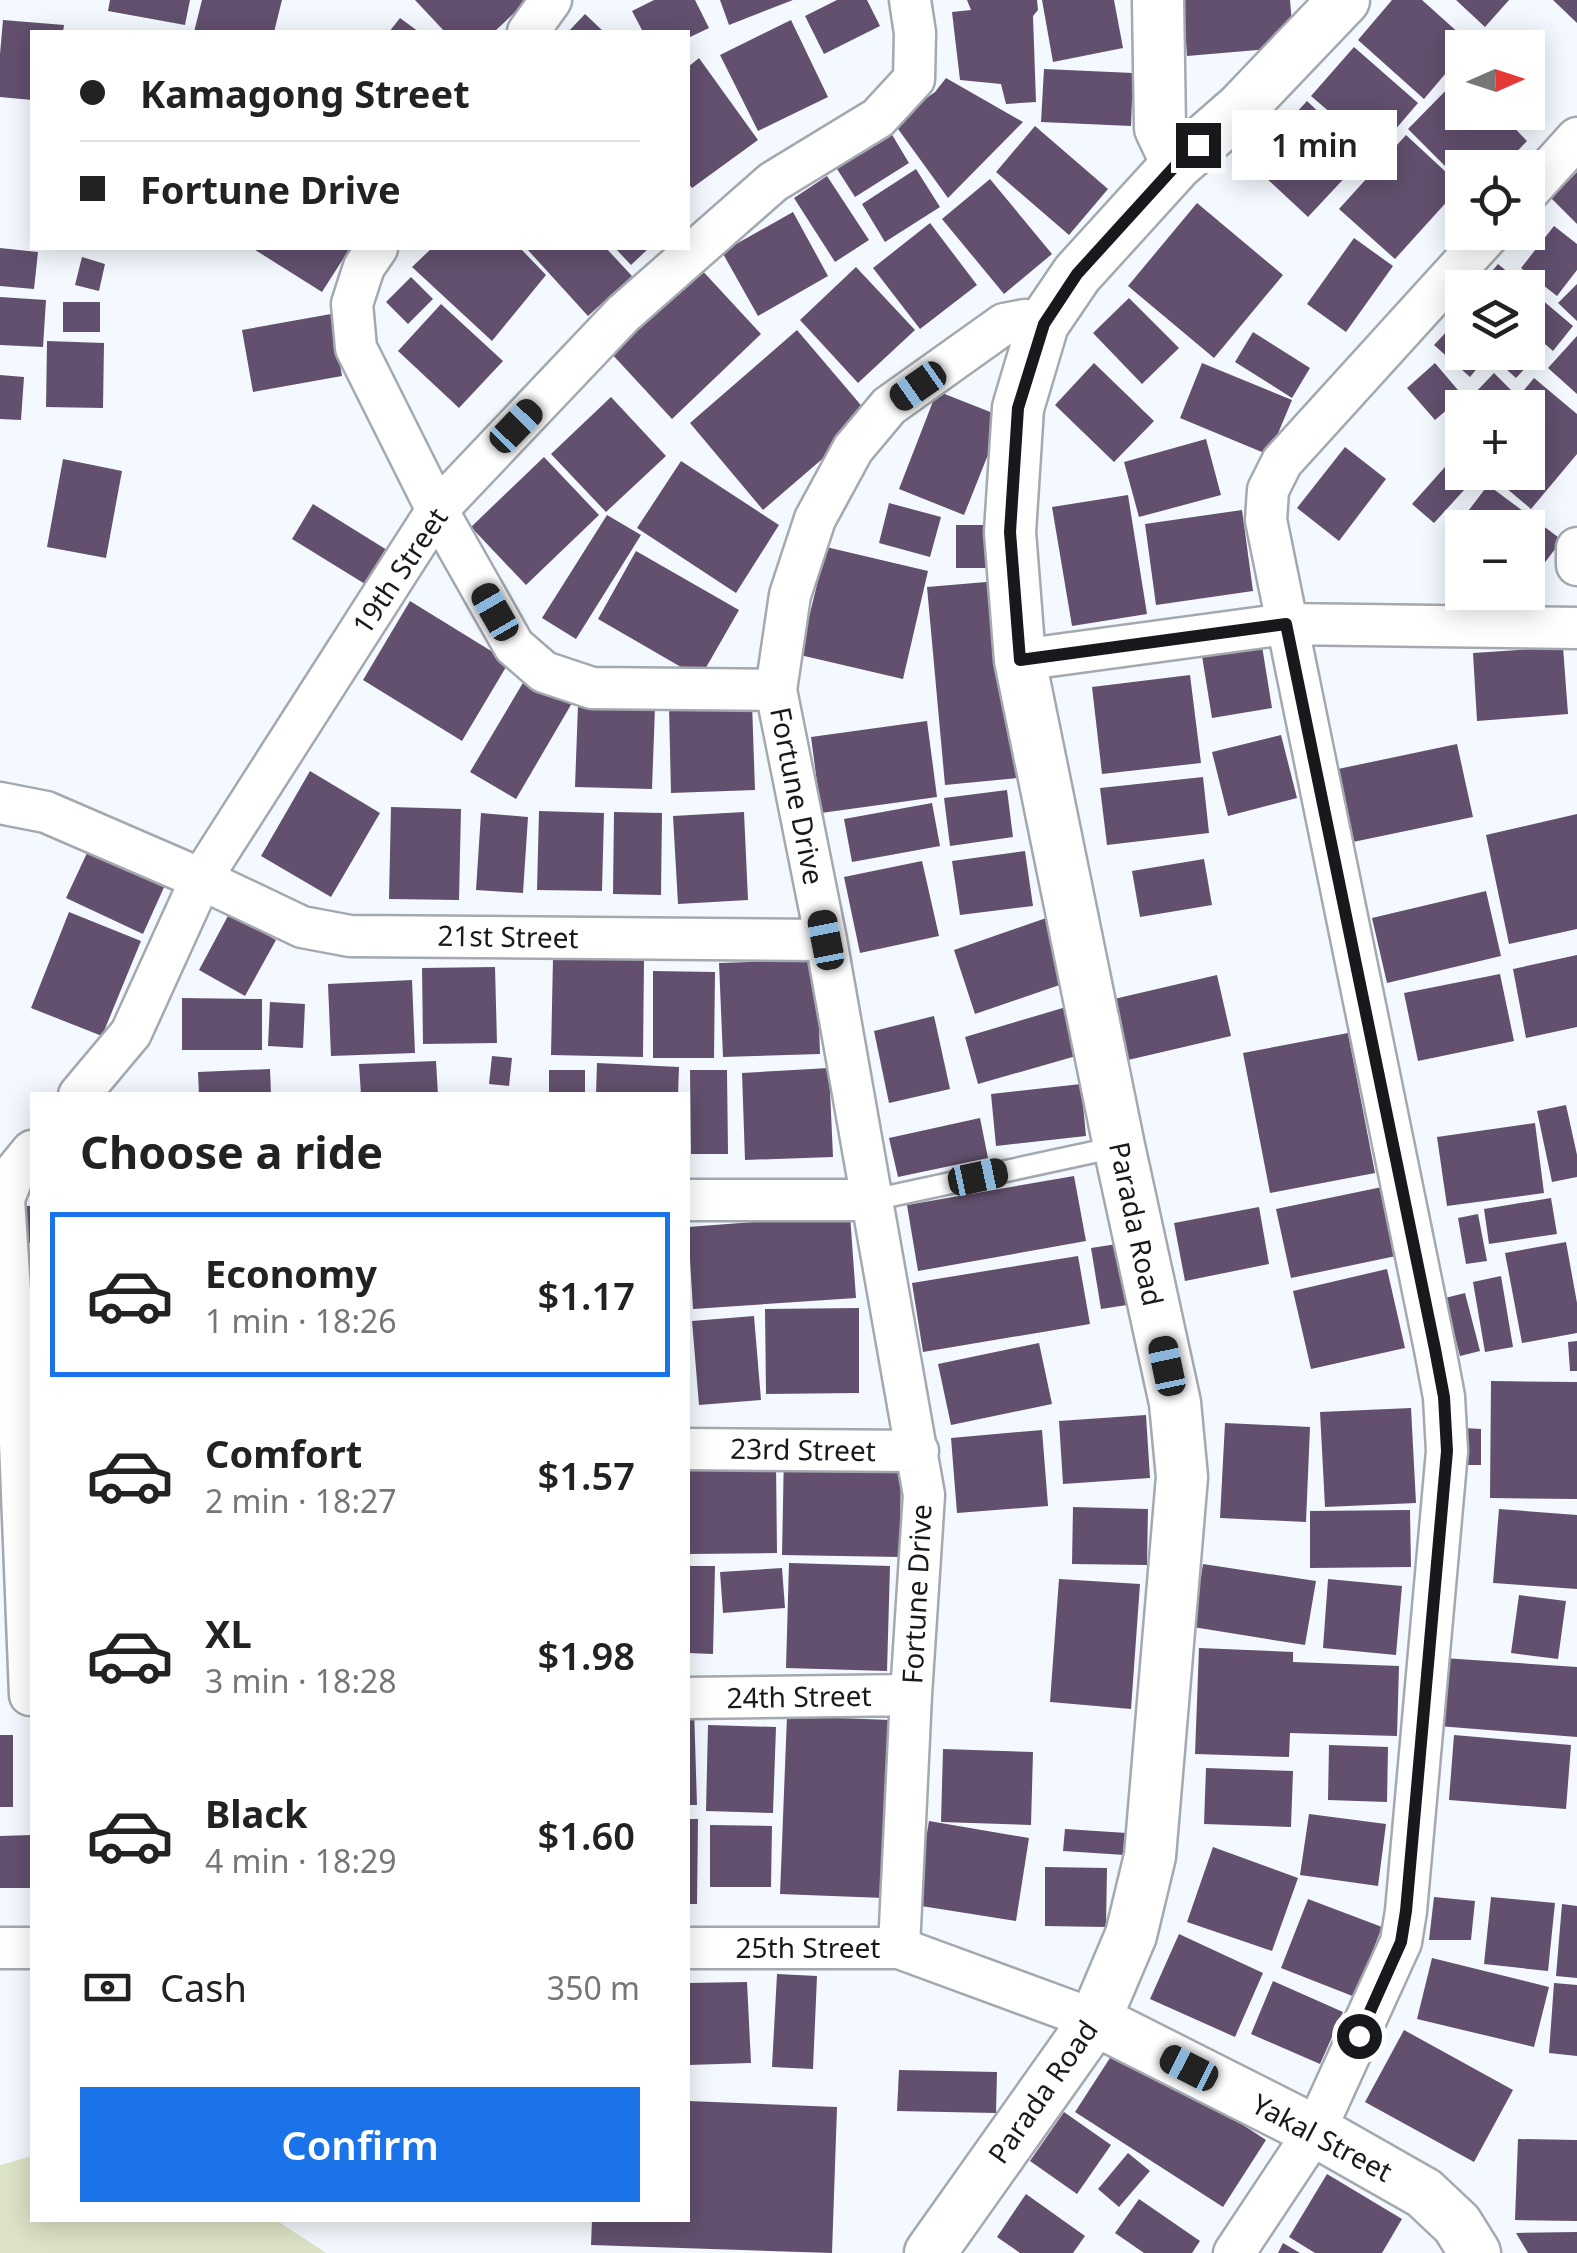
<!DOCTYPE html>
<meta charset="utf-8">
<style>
body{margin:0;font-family:"Noto Sans",sans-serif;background:#f2f2f2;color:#222;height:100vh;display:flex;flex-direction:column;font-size:38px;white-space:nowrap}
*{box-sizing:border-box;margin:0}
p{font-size:32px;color:#767676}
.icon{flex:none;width:55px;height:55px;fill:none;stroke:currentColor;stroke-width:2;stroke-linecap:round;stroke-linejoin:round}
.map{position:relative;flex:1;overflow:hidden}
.drawer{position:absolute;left:30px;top:1092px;width:660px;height:1130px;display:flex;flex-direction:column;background:#fff;border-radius:0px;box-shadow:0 5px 25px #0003}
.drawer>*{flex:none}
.hud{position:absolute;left:30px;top:30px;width:660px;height:220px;border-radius:0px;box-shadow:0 5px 25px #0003;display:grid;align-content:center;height:220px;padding:0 50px;background:#fff}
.needle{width:65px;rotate:87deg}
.buttons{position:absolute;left:1445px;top:30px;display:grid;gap:20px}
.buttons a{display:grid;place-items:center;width:100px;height:100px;border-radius:0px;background:#fff;box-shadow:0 5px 25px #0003;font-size:50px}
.end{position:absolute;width:45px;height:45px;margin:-22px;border:12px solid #17191c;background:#fff;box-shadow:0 0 0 5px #fff}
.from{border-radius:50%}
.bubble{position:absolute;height:70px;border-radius:0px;background:#fff;box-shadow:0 5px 25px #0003;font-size:32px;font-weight:600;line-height:70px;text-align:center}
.car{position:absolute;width:30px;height:60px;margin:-30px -15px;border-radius:12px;box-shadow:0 0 8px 2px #0007;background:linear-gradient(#222 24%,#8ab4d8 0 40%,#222 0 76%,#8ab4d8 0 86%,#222 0)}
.hud b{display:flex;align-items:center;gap:35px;height:95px;font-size:38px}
.hud b+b{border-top:2px solid #e0e0e0}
.hud i{width:25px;height:25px;background:#222}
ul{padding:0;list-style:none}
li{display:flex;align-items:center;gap:30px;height:165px;margin:0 20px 15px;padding:0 30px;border:5px solid transparent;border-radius:0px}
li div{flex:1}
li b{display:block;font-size:38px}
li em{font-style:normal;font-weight:600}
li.selected{border-color:#1a73e8}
li>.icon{width:90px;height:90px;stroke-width:1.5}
h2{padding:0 50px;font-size:45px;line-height:120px}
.pay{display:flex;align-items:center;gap:25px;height:110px;padding:0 50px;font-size:38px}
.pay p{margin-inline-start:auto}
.cta{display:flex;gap:20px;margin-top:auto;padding:20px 50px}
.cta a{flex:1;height:115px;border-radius:0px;background:#1a73e8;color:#fff;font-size:40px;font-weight:600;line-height:115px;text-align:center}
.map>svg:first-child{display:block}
</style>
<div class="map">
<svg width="1577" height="2253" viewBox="0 0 1577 2253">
<rect width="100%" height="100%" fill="#f3f9fe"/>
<!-- green -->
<path fill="#dde3c7" d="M32,2156V2220H276L326,2253H0V2165Z"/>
<!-- building -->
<path fill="#62506e" d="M110,0H190L185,25L108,11Z
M202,0H282L274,32H194Z
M415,0H528L494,32H445Z
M654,0H695L709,28L688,38V32H643L632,11Z
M720,0H793L729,25Z
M837,0H867L880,26L824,54L805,16Z
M967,0H1037L1038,10L1033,16L1036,102L1006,104L1001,84L960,80L952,12L971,10Z
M1042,0H1114L1123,48L1053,62Z
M1183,0H1290L1294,47L1187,56Z
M1392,0H1422L1471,44L1468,48H1462V54L1424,99L1358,40Z
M1456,0H1509L1485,27Z
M1553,0H1577V23Z
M585,14L604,32H568Z
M400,18L419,32H389Z
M3,20L64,25L63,32H32V100L0,97V54Z
M791,20L828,97L758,131L720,55Z
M1354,47L1418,103L1376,152L1311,96Z
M699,58L758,140L692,188L688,183V67Z
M1044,69L1133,73L1131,126L1041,122Z
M1462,74V112H1499L1527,141L1501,168H1462V183L1408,129Z
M946,78L1023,122L948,198L893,122L935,92Z
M1307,101L1365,156L1308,217L1250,163Z
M885,123L909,163L855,197L830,158Z
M1035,126L1108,189L1069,235L996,172Z
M1406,135L1461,186L1395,259L1339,209Z
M916,169L940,207L885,242L862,204Z
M1577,172V224L1551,198Z
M827,176L869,240L835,262L794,198Z
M990,179L1052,254L1004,294L942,219Z
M1197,203L1283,275L1214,358L1128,286Z
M793,212L828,276L758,316L722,252Z
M930,223L977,285L920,329L873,268Z
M1554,226L1577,244V270L1557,296L1521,268Z
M1354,238L1393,266L1346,332L1307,304Z
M0,248L38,252L34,289L0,286Z
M252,248H350L322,292Z
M432,248H520L546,275L492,341L412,267Z
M529,248H606L632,276L588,316L527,249Z
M615,248H649L631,265Z
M82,257L105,264L99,291L75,285Z
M1498,264L1527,288H1478Z
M699,267L761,334L672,419L610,352Z
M856,267L915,330L858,383L800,320Z
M411,277L433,299L408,324L386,302Z
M1577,284V321L1558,303Z
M1528,288L1573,326L1553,351L1528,329Z
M0,297L46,300L43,347L0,345Z
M1129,298L1179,348L1142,384L1093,333Z
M63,302H100V332H63Z
M441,304L503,361L459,408L398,351Z
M331,314L342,376L253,392L242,330Z
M1449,329L1462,342V352H1475L1484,360L1470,377L1434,345Z
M797,330L871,417L763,510L690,423Z
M1253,332L1310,368L1292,398L1235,362Z
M1577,336V394L1548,368Z
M47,341L104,343L103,408L46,407Z
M1528,341L1540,352L1516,378L1487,352H1528Z
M1094,363L1154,421L1114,462L1055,405Z
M1202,363L1292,400L1269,455L1180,418Z
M1435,363L1463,396L1435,420L1407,388Z
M1494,373L1512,391L1495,408H1462V423L1454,415Z
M0,375L24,377L21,420L0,419Z
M1534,378L1577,414V454L1531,509L1487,472H1528V408H1509Z
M937,391L1003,417L964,515L899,489Z
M611,397L666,456L606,512L551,454Z
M1206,439L1221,495L1139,517L1124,462Z
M1345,447L1386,479L1339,541L1297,508Z
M544,457L599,515L526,585L471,527Z
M1453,458L1462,467V472H1469L1475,478L1434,523L1412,504Z
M63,459L122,471L106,558L47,547Z
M681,461L779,525L736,593L637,528Z
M1488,485L1562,540L1533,578L1528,574V528H1465L1459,523Z
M1128,495L1147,614L1072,626L1052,507Z
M889,503L941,517L930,557L879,543Z
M313,504L387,550L365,584L292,539Z
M1242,510L1253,591L1156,605L1145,524Z
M607,515L641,535L576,639L542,618Z
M956,525H988V568H956Z
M826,547L928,571L903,679L800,655Z
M636,551L739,610L700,678L598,619Z
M1010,580L1027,777L945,785L927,587Z
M410,601L509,662L462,741L363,680Z
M1262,646L1272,708L1212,718L1202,656Z
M1563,647L1568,714L1477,721L1473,653Z
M1190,675L1201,763L1102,774L1092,687Z
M527,676L572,703L516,799L470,772Z
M752,703L755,790L671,793L669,706Z
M578,705L655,707L652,789L575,787Z
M927,721L937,797L821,813L811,737Z
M1281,735L1297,798L1228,816L1212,752Z
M1457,744L1473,817L1353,842L1338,769Z
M310,771L380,813L331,897L261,856Z
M1203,777L1209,833L1107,845L1100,788Z
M1007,790L1013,837L950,846L944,798Z
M932,803L940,846L852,862L844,819Z
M391,807L461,809L459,900L389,899Z
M539,811L604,813L602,891L537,890Z
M614,812L662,813L661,895L613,894Z
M744,812L748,900L678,904L673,816Z
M481,813L528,817L523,893L476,890Z
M1577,814V929L1509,944L1486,835Z
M94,838L170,874L143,934L66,898Z
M1025,851L1033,906L960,915L952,861Z
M1204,859L1212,905L1140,917L1132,871Z
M922,861L939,936L860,953L844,877Z
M1486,891L1501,956L1387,983L1372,918Z
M69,912L141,941L102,1036L31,1008Z
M229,914L276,940L245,996L199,970Z
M1052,916L1074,980L975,1014L954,950Z
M1577,955V1027L1526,1038L1513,969Z
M553,958L644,959L643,1057L551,1055Z
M817,960L820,1054L723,1057L719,963Z
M495,967L497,1043L423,1044L422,968Z
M653,971L715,972L714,1058H653Z
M1500,974L1514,1041L1418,1061L1404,993Z
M1217,975L1231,1036L1128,1060L1114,999Z
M412,980L415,1053L331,1056L328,984Z
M182,998L262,999V1050H182Z
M270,1002L305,1004L303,1048L268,1046Z
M1083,1002L1097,1050L978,1084L965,1037Z
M934,1016L950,1089L889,1103L874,1031Z
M1348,1033L1375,1173L1270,1193L1243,1053Z
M492,1056L512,1058L509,1086L489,1084Z
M436,1061L438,1095H361L359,1064Z
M597,1063L679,1067L678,1095H596Z
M829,1068L833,1157L745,1160L742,1073Z
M270,1069L271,1095H199L198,1072Z
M549,1070H585V1095H549Z
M690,1070H727L728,1154H691Z
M1081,1084L1086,1136L996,1146L991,1094Z
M1566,1105L1577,1155V1177L1552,1182L1537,1111Z
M980,1118L988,1158L898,1177L889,1138Z
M1535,1123L1544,1193L1447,1206L1437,1137Z
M1074,1176L1086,1241L918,1271L907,1205Z
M1382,1187L1396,1256L1291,1278L1276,1209Z
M1551,1198L1557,1234L1489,1244L1484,1209Z
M23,1206H32V1243H24Z
M1259,1207L1269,1264L1185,1281L1174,1223Z
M1478,1214L1487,1261L1466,1264L1458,1218Z
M850,1215L856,1298L693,1309L688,1227Z
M1566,1242L1577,1303V1333L1522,1343L1505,1253Z
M1117,1244L1127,1305L1101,1309L1091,1248Z
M1078,1256L1090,1324L923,1352L912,1283Z
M1387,1269L1405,1348L1311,1369L1293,1291Z
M1501,1276L1513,1347L1485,1352L1473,1282Z
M1465,1293L1480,1351L1460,1356L1445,1298Z
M859,1308V1393L766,1394L765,1309Z
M754,1316L761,1400L699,1405L692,1321Z
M1577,1341V1371H1570L1568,1342Z
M1039,1343L1052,1404L951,1425L938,1364Z
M1491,1381L1577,1382V1499L1490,1498Z
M1411,1408L1416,1503L1325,1507L1320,1412Z
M1146,1415L1150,1478L1063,1484L1059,1421Z
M1225,1423L1310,1427L1306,1522L1220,1518Z
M1464,1428L1481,1429V1465H1464Z
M1042,1430L1048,1506L957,1513L951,1438Z
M784,1452L901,1454L900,1557L782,1555Z
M776,1462L777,1553L688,1554V1463Z
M1073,1507L1148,1509L1147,1565L1072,1564Z
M1499,1509L1577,1515V1589L1493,1583Z
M1410,1510L1411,1567L1310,1568V1511Z
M789,1563L890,1566L887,1671L786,1668Z
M1203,1564L1316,1581L1305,1645L1193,1627Z
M688,1566H715L713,1654L688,1653Z
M782,1568L785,1608L723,1613L720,1572Z
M1059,1579L1140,1584L1131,1709L1050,1702Z
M1328,1579L1402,1586L1396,1655L1323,1648Z
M1519,1595L1566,1601L1558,1659L1511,1653Z
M1199,1648L1293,1652V1662L1399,1666L1397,1736L1290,1733L1289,1757L1195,1754Z
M1443,1658L1577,1667V1737L1438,1726Z
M688,1708H694L697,1805H688Z
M787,1716L890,1720L884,1898L780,1894Z
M708,1725L776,1727L773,1813L706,1811Z
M0,1735H13V1807H0Z
M1454,1735L1571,1745L1566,1809L1449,1800Z
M1329,1745L1388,1747L1387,1802L1328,1800Z
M943,1749L1033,1752L1031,1825L941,1822Z
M1206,1768L1293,1771L1291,1827L1204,1824Z
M1309,1814L1386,1824L1378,1886L1300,1875Z
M688,1819H698L697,1904H688Z
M929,1821L1029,1838L1016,1921L915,1905Z
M710,1825L772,1826L771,1887H710Z
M1065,1829L1127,1833L1125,1855L1063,1851Z
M32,1835V1888H0V1836Z
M1213,1847L1298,1878L1272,1951L1187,1922Z
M1045,1867L1107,1868L1106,1927L1045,1926Z
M1434,1897L1475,1901L1471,1940H1429Z
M1491,1897L1555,1903L1548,1971L1484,1964Z
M1308,1899L1382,1927L1355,1997L1281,1968Z
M1562,1904L1577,1906V1978L1556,1976Z
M1179,1934L1263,1973L1235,2037L1150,1999Z
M1432,1958L1549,1987L1534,2047L1417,2019Z
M777,1974L817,1976L813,2069L772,2067Z
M1273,1981L1343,2012L1320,2064L1251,2034Z
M747,1982L751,2063L688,2065V1983Z
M1554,1983L1577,1985V2056L1549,2053Z
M1404,2030L1513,2090L1474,2162L1365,2102Z
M1119,2044L1266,2140L1223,2207L1075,2112Z
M899,2070L997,2072L996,2113L897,2111Z
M688,2101L837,2107L832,2253L591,2245L592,2220H688Z
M1064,2112L1111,2145L1077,2194L1030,2161Z
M1518,2139L1577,2140V2221L1515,2220Z
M1128,2153L1150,2171L1119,2207L1098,2189Z
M1327,2174L1402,2219L1382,2253H1315L1289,2237Z
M1026,2194L1085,2236L1073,2253H1020L997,2237Z
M1139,2199L1200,2241L1192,2253H1144L1115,2233Z
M1577,2232V2253H1528L1516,2233Z
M1283,2243L1300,2253H1278Z"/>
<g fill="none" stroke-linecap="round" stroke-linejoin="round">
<!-- service casing -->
<g stroke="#a3a9af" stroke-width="25">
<path id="service" d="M872,1200L1117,1147"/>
</g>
<!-- minor casing -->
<g stroke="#a3a9af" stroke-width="45">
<path id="minor" d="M528,32L551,0
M1528,192L1577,138
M377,248L364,267L352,304L356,348L437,510L514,646L544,672L592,688L776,690
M1577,548V565
M1020,660L1286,624L1577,628
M0,803L46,812L201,879L302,927L350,936L826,940
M79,1095L131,1033L201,879L437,510L623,314L773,182L878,118L914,79L915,33L910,0
M688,1200H872
M688,1449L918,1451
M30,1695L20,1442L4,1199L14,1173L32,1151
M688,1698L911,1695
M0,1948H32
M688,1948H899L1095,2020
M899,1948L911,1695L924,1495L826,940L776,690L790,595L815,519L853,449L889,406L1004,324L1025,320L1043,324
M1234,2253L1315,2131L1401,1942L1406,1911L1447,1451L1444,1397L1435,1349L1266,520L1268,490L1282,462L1491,232"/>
</g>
<!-- tertiary casing -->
<g stroke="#a3a9af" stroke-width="55">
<path id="tertiary" d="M1158,0L1160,128L1177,164
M1095,2020L1315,2131L1424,2193L1457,2224L1475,2253
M930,2253L1095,2020L1131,1935L1150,1856L1182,1477L1175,1403L1119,1146L1020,660L1010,532L1018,408L1043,324L1077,274L1177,164L1241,108L1344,0"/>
</g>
<!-- service -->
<use href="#service" stroke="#fff" stroke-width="20"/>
<!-- minor -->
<use href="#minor" stroke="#fff" stroke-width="40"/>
<!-- tertiary -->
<use href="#tertiary" stroke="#fff" stroke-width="50"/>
</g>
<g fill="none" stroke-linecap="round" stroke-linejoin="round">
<!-- route -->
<path stroke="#17191c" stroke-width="12" d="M1198,145L1177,164L1077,274L1044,324L1018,408L1010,532L1020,660L1286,624L1435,1349L1444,1397L1447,1451L1406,1911L1401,1942L1359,2036"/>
</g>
<g text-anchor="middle" stroke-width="10" stroke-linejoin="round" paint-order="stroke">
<!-- street labels -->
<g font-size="28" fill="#17191c" stroke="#fff">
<text transform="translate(400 571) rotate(-56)" y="10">19th Street</text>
<text transform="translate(797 796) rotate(79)" y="10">Fortune Drive</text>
<text transform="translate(508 937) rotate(1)" y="10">21st Street</text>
<text transform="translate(1136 1224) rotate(78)" y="10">Parada Road</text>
<text transform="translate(803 1450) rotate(1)" y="10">23rd Street</text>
<text transform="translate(917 1594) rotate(-87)" y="10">Fortune Drive</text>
<text transform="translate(799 1697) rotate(-1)" y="10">24th Street</text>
<text x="808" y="1958">25th Street</text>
<text transform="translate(1043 2092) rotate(-55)" y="10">Parada Road</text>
<text transform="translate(1322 2138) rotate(28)" y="10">Yakal Street</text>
</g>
</g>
</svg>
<div class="buttons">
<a><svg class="needle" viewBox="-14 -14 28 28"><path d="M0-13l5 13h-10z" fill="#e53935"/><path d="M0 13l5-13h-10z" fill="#767676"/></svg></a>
<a><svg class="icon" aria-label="locate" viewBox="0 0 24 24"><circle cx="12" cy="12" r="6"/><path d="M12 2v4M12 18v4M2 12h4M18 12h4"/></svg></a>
<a><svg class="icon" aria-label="layers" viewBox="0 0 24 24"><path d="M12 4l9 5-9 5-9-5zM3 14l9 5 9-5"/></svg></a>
<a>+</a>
<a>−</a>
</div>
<i class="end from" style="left:1359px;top:2036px"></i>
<i class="end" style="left:1198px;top:145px"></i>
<div class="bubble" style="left:1232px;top:110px;width:165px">1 min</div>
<i class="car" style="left:918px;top:386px;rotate:235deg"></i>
<i class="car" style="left:516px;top:426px;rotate:44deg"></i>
<i class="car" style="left:495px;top:612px;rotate:330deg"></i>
<i class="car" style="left:826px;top:940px;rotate:349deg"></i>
<i class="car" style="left:978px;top:1177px;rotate:78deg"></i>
<i class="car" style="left:1167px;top:1366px;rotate:348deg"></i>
<i class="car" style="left:1189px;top:2068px;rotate:297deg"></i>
<div class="hud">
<b><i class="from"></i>Kamagong Street</b>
<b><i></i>Fortune Drive</b>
</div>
<section class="drawer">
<h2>Choose a ride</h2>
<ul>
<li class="selected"><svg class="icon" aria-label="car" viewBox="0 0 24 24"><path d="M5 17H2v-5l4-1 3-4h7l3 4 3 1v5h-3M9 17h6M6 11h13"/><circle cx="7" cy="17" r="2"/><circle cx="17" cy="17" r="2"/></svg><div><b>Economy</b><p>1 min · 18:26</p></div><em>$1.17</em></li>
<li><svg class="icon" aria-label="car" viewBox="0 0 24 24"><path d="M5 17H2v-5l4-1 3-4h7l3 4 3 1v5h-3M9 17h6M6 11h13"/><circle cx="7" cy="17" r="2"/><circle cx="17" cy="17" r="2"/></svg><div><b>Comfort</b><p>2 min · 18:27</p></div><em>$1.57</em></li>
<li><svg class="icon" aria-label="car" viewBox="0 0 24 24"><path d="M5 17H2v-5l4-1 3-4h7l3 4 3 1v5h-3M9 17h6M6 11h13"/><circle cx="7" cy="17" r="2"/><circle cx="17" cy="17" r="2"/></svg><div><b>XL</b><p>3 min · 18:28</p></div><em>$1.98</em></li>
<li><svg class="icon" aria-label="car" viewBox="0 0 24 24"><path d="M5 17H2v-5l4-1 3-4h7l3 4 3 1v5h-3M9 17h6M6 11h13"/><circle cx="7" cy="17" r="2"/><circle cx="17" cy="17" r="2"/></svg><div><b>Black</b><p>4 min · 18:29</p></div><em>$1.60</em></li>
</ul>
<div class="pay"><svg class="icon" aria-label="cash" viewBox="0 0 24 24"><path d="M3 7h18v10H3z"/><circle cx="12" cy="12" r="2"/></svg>Cash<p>350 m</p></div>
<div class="cta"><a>Confirm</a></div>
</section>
</div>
